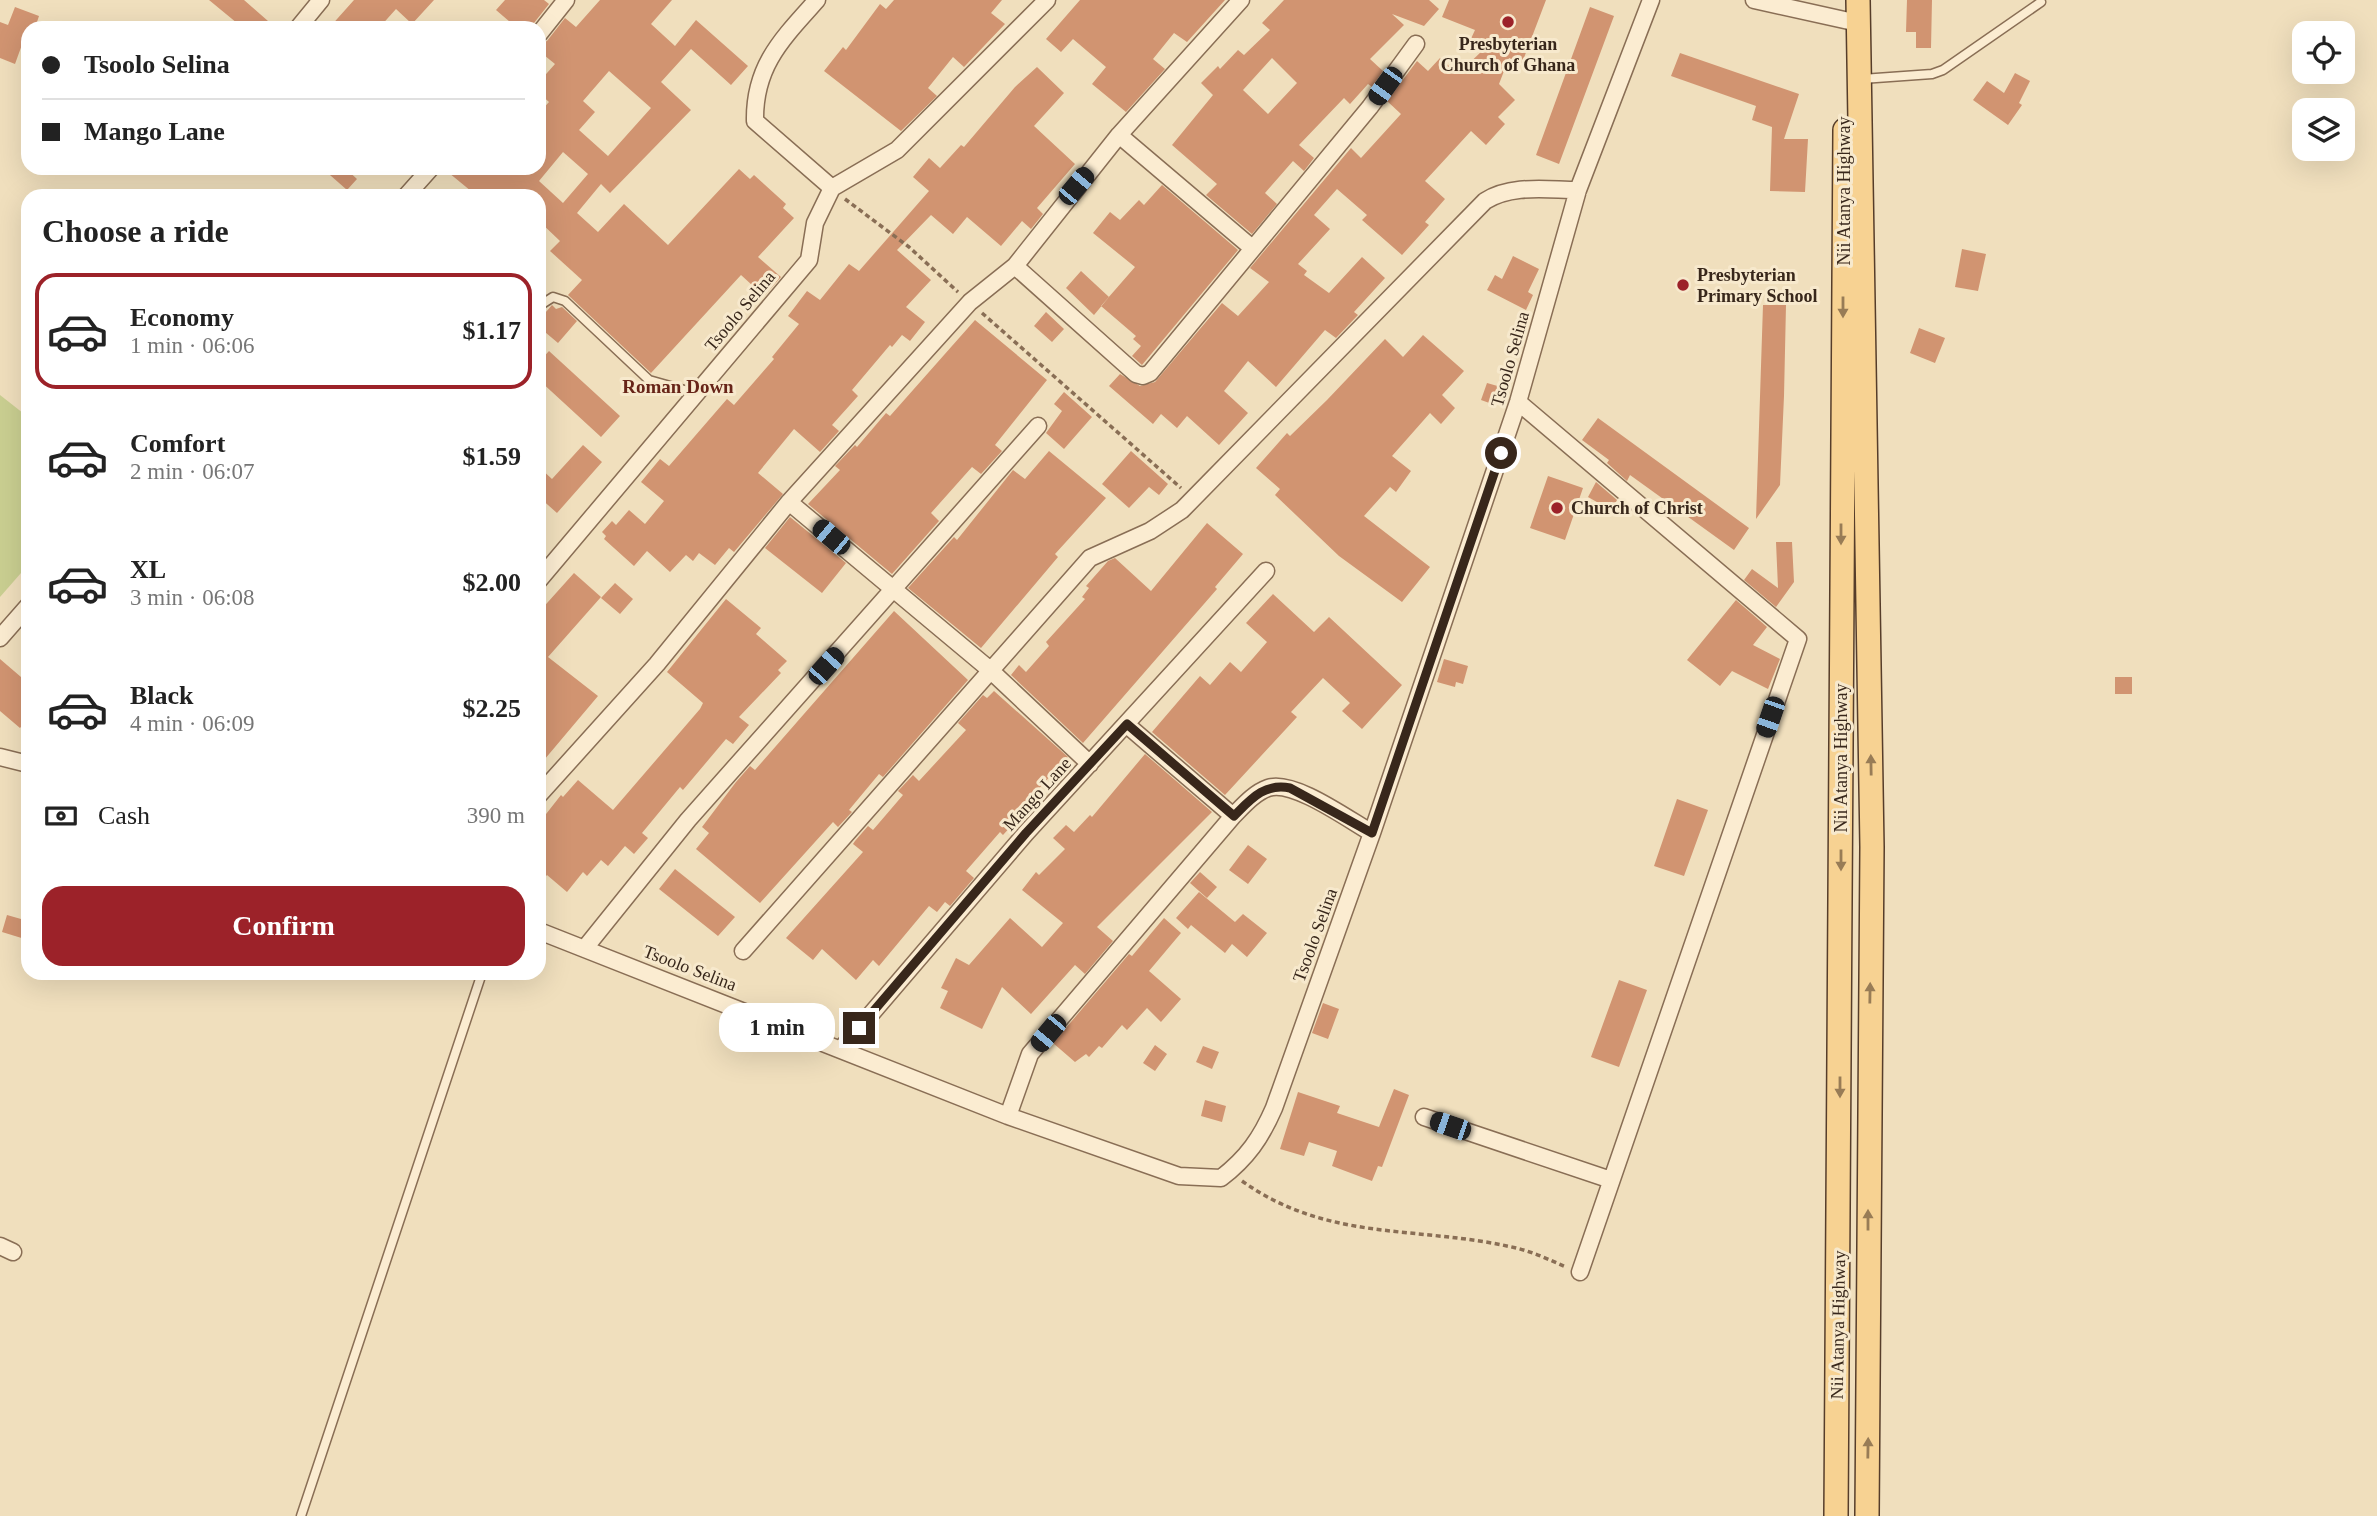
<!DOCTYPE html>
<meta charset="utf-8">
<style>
body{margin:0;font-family:Georgia,serif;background:#f2f2f2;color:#222;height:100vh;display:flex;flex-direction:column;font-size:26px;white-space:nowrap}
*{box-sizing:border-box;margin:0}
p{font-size:23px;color:#767676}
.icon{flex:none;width:38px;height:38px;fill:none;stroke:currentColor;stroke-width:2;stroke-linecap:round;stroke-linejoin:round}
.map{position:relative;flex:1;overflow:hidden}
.drawer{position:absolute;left:21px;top:189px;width:525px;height:791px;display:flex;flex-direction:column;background:#fff;border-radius:21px;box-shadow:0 7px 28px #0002}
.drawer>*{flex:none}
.guide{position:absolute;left:21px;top:21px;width:525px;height:154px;border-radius:21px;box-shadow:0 7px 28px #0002;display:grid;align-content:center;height:154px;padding:0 21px;background:#fff}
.controls{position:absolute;left:2292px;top:21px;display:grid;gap:14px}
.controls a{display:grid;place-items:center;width:63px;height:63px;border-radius:14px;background:#fff;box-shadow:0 7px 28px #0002;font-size:35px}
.end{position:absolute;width:32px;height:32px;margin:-16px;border:9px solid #38271b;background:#fff;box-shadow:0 0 0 4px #fff}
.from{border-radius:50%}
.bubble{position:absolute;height:49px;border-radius:21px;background:#fff;box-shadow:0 7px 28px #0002;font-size:23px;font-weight:800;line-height:49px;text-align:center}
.car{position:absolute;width:21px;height:42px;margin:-21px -10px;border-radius:9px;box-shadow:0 0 5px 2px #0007;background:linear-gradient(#222 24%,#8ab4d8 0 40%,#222 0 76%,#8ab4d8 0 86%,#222 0)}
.guide b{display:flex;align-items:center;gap:24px;height:66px;font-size:26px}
.guide b+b{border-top:2px solid #e0e0e0}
.guide i{width:18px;height:18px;background:#222}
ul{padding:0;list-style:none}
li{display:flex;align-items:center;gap:21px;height:116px;margin:0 14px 10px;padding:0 7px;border:4px solid transparent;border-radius:21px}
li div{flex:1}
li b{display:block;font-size:26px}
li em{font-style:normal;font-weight:800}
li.on{border-color:#9c2229}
li>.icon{width:63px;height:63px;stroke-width:1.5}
h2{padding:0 21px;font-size:32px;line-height:84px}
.pay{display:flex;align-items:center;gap:18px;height:77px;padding:0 21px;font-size:26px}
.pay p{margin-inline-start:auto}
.cta{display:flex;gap:14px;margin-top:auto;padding:14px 21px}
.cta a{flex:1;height:80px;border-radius:21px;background:#9c2229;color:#fff;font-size:28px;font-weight:800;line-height:80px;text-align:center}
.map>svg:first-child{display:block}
</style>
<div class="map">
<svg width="2377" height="1516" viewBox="0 0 2377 1516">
<rect width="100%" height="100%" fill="#f0dfbd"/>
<!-- grass -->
<path fill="#cacf91" d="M0,395L28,417V565L0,597Z"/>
<!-- building -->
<path fill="#d19471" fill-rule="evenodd" d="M209,0H244L276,28H243Z
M354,0H434L412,24L396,9L379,28H329Z
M505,0H544L549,4L530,28H517L496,10Z
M600,0H672L651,24L675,46L696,20L748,66L731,85L691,49L661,82L691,110L610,193L601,184L577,213L598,232L624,204L668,245L739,169L750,179L754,175L786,204L783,208L794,218L758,257L781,277L764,296L741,275L651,373L568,295L582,280L550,251L560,241L539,221V196H477L443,168H539V113L549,102L539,93V82L555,64L539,51V44L547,41L565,18L576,27ZM609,71L651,108L608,156L579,130L595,112L583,101ZM563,152L588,174L563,203L539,181Z
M894,0H1002L991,13L1005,24L964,67L953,57L928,88L937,96L901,131L824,71L843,47L846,50L880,4L886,9Z
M1080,0H1225L1187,42L1174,33L1153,59L1165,69L1126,112L1092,84L1106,67L1073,39L1061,52L1046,39Z
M1284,0H1429L1439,9L1424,26L1392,14L1404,25L1370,59L1383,71L1372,87L1368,84L1350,104L1344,98L1299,145L1314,158L1304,171L1293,161L1265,193L1277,204L1252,234L1206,195L1217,184L1172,145L1213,95L1201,83L1218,66L1220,69L1238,50L1244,55L1270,30L1262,23ZM1272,58L1297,83L1268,114L1243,90Z
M1449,0H1546L1522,63L1509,58L1499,84L1515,100L1498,117L1505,124L1486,145L1471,131L1425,181L1445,199L1425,222L1429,225L1402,255L1362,220L1367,215L1337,189L1314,215L1330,229L1298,264L1307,271L1304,275L1329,293L1362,257L1385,278L1354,312L1358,315L1336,338L1325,330L1276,387L1248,361L1224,391L1248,413L1219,445L1187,416L1177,428L1161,414L1153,424L1109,386L1120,374L1140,386L1155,382L1222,303L1238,316L1269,282L1250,268L1351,148L1361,158L1401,114L1387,101L1417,61L1428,71L1440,58L1458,74L1484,49L1469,43L1475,30L1442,17Z
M1907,0H1932L1931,48H1916V32H1906Z
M15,7L39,16L35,28H28L15,64L0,58V22L8,25Z
M1590,7L1614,16L1559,164L1536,155Z
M1680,53L1799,94L1784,139H1808L1805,192L1770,191L1772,127L1752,120L1756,106L1671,76Z
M1037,67L1064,93L1034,126L1075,164L1037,208L1043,214L1031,229L1022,221L1001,246L967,217L953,234L931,215L897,250L931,280L906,307L925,322L910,341L902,335L892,347L890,345L852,390L858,396L832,425L839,431L820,452L794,429L758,473L783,494L734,552L729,548L715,565L699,553L693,561L686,555L670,572L647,551L634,566L604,539L606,536L602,532L612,521L616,525L629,510L645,524L664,501L641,482L660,459L669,466L727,399L734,405L774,359L772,357L799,324L788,316L807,291L820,300L849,264L859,271L929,191L913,177L929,158L940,168L961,145L964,147L1015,87Z
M2015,73L2030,81L2019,103L2022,105L2008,125L1973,100L1987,81L2004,93Z
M322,168H345L357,179L347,190Z
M1162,185L1238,250L1142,365L1132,356L1141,346L1133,339L1136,336L1101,306L1135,267L1093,233L1110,212L1120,220L1139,200L1144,205Z
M1962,249L1986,254L1978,291L1955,287Z
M1513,256L1539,269L1528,292L1533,295L1526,310L1487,290L1495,275L1502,279Z
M1081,271L1109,297L1094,315L1066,288Z
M552,305L556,309L562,307L577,321L558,343L539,327V320Z
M1763,305H1786L1784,396L1780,485L1756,519Z
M1046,312L1064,329L1052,342L1034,326Z
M975,320L1047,380L995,445L1002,451L981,474L972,467L931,513L939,521L892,574L808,504L840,470L835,466L855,445L857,447L886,413L890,416Z
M1919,328L1945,338L1935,363L1910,353Z
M1423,335L1464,371L1442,395L1455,408L1441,424L1430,413L1392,456L1411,471L1396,492L1390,487L1364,516L1430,567L1402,602L1339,556L1275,495L1280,489L1256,468L1287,433L1290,436L1327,400L1385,339L1403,357Z
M549,351L620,416L601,437L539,380V362Z
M1487,383L1501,387L1495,405L1481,400Z
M1064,392L1092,417L1064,449L1046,433L1062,411L1054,404Z
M1598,418L1749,528L1734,550L1630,475L1627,481L1607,463L1609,460L1582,440Z
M583,445L602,462L557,513L539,497V467L552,479Z
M1049,451L1106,498L1055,554L1058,557L981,648L908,588L954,537L957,540L1013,470L1025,479Z
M1131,451L1168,484L1159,495L1149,487L1129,508L1102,484Z
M1548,476L1583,488L1565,540L1530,528Z
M1596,482L1617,500L1611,510L1588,497Z
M790,517L846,563L822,593L765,548Z
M1207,523L1243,554L1215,587L1217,589L1083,743L1011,675L1019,665L1026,672L1049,646L1046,642L1085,599L1082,597L1089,588L1086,586L1108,561L1115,558L1151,591Z
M1776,542H1792L1794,582L1776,607L1744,580L1752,569L1778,588Z
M574,573L601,597L548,657L598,696L539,766V612Z
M615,583L633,599L620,614L601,598Z
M1273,594L1314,632L1329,617L1402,685L1362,729L1342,711L1350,703L1323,678L1291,712L1297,717L1225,795L1152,732L1200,676L1210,685L1230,662L1241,672L1267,642L1246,623Z
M726,599L761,628L756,634L787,661L778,670L781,673L739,717L749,725L733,744L726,739L683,790L680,787L642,833L648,838L634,854L625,846L608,866L601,860L587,876L583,872L567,892L547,875L539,884V823L561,795L563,797L578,780L613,810L700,709L703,703L667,672Z
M1736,600L1767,627L1753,645L1780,659L1768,689L1732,671L1720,686L1687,660Z
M894,611L968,680L883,777L879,774L849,810L852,812L838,827L833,822L760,903L696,849L709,833L702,827L736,782L750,766L755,770Z
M0,659L28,683V719L20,728L0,711Z
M1444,659L1468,666L1463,684L1456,682L1455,687L1437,682Z
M2115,677H2132V694H2115Z
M994,691L1068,757L1031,797L1035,800L1003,835L1000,832L966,871L974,878L950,906L945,902L937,912L929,906L879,966L873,960L856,980L822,949L813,960L786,938L863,852L853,844L855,841L868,826L873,830L903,795L898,791L913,775L919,781L966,730L958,723L983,695L987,698Z
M1145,754L1212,812L1097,927L1113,941L1085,974L1075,965L1031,1014L1002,987L982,1029L940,1008L948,991L941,988L956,958L969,965L1010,918L1042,947L1063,923L1022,890L1036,872L1039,875L1065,849L1053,838L1066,825L1074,832L1090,815L1092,817Z
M1677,799L1708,810L1684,876L1654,866Z
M1248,845L1267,859L1248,884L1229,870Z
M675,869L735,917L718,936L659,889Z
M1200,872L1217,887L1207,898L1190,883Z
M1199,892L1235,922L1243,914L1267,933L1247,957L1232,944L1225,953L1191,925L1188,929L1176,918Z
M7,915L28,921V940L2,932Z
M1164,918L1181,933L1149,971L1181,999L1161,1022L1147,1008L1127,1030L1122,1025L1102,1048L1099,1046L1089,1057L1086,1054L1075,1062L1053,1043L1129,954L1132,956Z
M1619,980L1647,990L1619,1067L1591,1057Z
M1323,1003L1339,1009L1328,1039L1312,1033Z
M1155,1045L1167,1054L1155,1071L1143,1063Z
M1203,1046L1219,1052L1212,1069L1196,1062Z
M1394,1089L1409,1095L1382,1167L1378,1166L1372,1181L1332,1166L1337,1151L1309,1142L1304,1156L1280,1149L1298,1092L1340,1106L1337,1113L1379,1127Z
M1205,1100L1226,1106L1222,1122L1201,1116Z"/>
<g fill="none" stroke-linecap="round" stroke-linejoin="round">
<!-- service casing -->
<g stroke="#896e55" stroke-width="11">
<path id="service" d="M1862,79L1932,74L1943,70L2041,2
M539,306L553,297L565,301L649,380L695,393
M301,1516L482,973"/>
</g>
<!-- minor casing -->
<g stroke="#896e55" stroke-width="19">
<path id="minor" d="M817,0C782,39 754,66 755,121L832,188
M1754,0L1858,23
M298,28L321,0
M539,34L566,0
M1119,135L1251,247
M406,196L431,168
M1015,266L1136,374L1143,376L1150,373L1370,107L1416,44
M1518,402L1798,639L1580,1272
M789,502L989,669L1090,764
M539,580L809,260L815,223L832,188L897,150L1047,0
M0,638L28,606
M1127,725L1233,816
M0,757L28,764
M539,795L657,664L789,502L970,302L1015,266L1119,135L1241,0
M539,931L1008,1116L1179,1176L1221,1178C1247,1158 1261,1138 1274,1108L1372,833L1518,402L1578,190L1651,0
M585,948L688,820L1038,426
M743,951L1090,558L1150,531L1182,510L1485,201C1512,184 1547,190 1578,190
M842,1048L1026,833L1266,571
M1008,1116L1030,1054L1233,816C1243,806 1254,793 1268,788C1293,779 1349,820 1372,833
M1424,1117L1611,1180
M0,1246L13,1252"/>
</g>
<!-- primary casing -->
<g stroke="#563d2a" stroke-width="26">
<path id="primary" d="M1858,0L1872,847L1867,1516
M1836,1516L1845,130"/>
</g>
<!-- path -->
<path stroke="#896e55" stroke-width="3.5" stroke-dasharray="5 3.5" stroke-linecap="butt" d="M845,199L909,247L958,292
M982,313L1181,488
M1242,1181C1329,1243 1419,1225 1516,1248C1533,1252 1550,1260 1566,1267"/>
<!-- service -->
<use href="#service" stroke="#fbecd1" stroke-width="8"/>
<!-- minor -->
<use href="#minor" stroke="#fbecd1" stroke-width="16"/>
<!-- primary -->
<use href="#primary" stroke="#f7d292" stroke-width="23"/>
</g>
<!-- one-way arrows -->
<defs><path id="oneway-solid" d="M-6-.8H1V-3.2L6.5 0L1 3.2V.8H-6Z" transform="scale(1.75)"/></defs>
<g fill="#987c56">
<use href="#oneway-solid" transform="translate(1843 307) rotate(90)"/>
<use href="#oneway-solid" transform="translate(1841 534) rotate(90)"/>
<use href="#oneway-solid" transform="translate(1871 765) rotate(-91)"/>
<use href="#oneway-solid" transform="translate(1841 860) rotate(90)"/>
<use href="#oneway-solid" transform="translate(1870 993) rotate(-89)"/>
<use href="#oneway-solid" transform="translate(1840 1087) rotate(90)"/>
<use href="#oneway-solid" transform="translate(1868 1220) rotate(-90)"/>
<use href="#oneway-solid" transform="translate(1868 1448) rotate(-89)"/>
</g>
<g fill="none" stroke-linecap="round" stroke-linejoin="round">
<!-- route -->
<path stroke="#38271b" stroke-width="9" d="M859,1028L1026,833L1127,724L1234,816C1251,799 1264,783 1290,788L1372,833L1501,453"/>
</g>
<!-- markers -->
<g fill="#9c2229" stroke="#f7e9cd" stroke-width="2.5">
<circle cx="1508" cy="22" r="7"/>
<circle cx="1683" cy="285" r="7"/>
<circle cx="1557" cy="508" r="7"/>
</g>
<g text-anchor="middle" stroke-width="6" stroke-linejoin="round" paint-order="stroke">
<!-- poi labels -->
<g font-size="18" font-weight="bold" fill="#38271b" stroke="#f7e9cd" text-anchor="start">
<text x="1508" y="50" text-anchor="middle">Presbyterian<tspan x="1508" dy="21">Church of Ghana</tspan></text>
<text x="1697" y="281">Presbyterian<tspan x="1697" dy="21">Primary School</tspan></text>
<text x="1571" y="514">Church of Christ</text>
</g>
<!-- street labels -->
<g font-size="18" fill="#38271b" stroke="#f7e9cd">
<text transform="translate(1844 191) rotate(-90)" y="6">Nii Atanya Highway</text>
<text transform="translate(740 311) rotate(-50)" y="6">Tsoolo Selina</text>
<text transform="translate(1510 359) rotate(-74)" y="6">Tsoolo Selina</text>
<text transform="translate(1841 758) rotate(-90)" y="6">Nii Atanya Highway</text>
<text transform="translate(1037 794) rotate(-48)" y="6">Mango Lane</text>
<text transform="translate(1315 935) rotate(-70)" y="6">Tsoolo Selina</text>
<text transform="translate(690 968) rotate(21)" y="6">Tsoolo Selina</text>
<text transform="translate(1838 1325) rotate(-89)" y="6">Nii Atanya Highway</text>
</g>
<!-- neighbourhood labels -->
<g font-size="19" font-weight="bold" fill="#672418" stroke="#f7e9cd">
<text x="678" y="393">Roman Down</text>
</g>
</g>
</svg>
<div class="controls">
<a><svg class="icon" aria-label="locate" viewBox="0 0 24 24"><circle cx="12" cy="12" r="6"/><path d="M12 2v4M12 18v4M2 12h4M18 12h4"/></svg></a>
<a><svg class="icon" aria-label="layers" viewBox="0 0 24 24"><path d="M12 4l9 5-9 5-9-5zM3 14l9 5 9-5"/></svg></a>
</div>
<i class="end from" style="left:1501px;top:453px"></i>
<i class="end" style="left:859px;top:1028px"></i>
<div class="bubble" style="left:719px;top:1003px;width:116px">1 min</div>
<i class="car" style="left:1385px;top:86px;rotate:216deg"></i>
<i class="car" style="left:1076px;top:186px;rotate:40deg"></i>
<i class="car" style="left:831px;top:537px;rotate:310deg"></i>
<i class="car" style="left:826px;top:666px;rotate:42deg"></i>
<i class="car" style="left:1770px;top:717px;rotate:199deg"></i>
<i class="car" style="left:1048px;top:1033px;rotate:220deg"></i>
<i class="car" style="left:1450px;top:1126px;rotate:289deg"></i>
<div class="guide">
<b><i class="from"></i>Tsoolo Selina</b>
<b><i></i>Mango Lane</b>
</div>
<section class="drawer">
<h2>Choose a ride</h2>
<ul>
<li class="on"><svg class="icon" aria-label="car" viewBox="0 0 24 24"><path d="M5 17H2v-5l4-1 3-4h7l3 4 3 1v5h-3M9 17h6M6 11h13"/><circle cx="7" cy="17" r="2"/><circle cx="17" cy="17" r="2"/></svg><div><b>Economy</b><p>1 min · 06:06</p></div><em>$1.17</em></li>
<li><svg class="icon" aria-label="car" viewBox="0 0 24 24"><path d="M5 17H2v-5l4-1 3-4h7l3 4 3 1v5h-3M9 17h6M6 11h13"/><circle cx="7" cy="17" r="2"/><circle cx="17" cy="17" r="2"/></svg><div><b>Comfort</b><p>2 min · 06:07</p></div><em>$1.59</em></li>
<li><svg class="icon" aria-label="car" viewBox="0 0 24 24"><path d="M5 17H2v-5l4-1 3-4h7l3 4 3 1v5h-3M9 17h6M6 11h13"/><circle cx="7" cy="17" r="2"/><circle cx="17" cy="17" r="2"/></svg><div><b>XL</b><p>3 min · 06:08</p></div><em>$2.00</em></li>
<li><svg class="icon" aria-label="car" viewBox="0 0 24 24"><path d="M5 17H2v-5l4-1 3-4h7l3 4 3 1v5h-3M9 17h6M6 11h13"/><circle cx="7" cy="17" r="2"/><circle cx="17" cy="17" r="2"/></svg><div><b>Black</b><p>4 min · 06:09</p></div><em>$2.25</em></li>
</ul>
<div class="pay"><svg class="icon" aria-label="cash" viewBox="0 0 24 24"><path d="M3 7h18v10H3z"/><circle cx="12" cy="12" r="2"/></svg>Cash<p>390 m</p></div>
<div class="cta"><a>Confirm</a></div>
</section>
</div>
